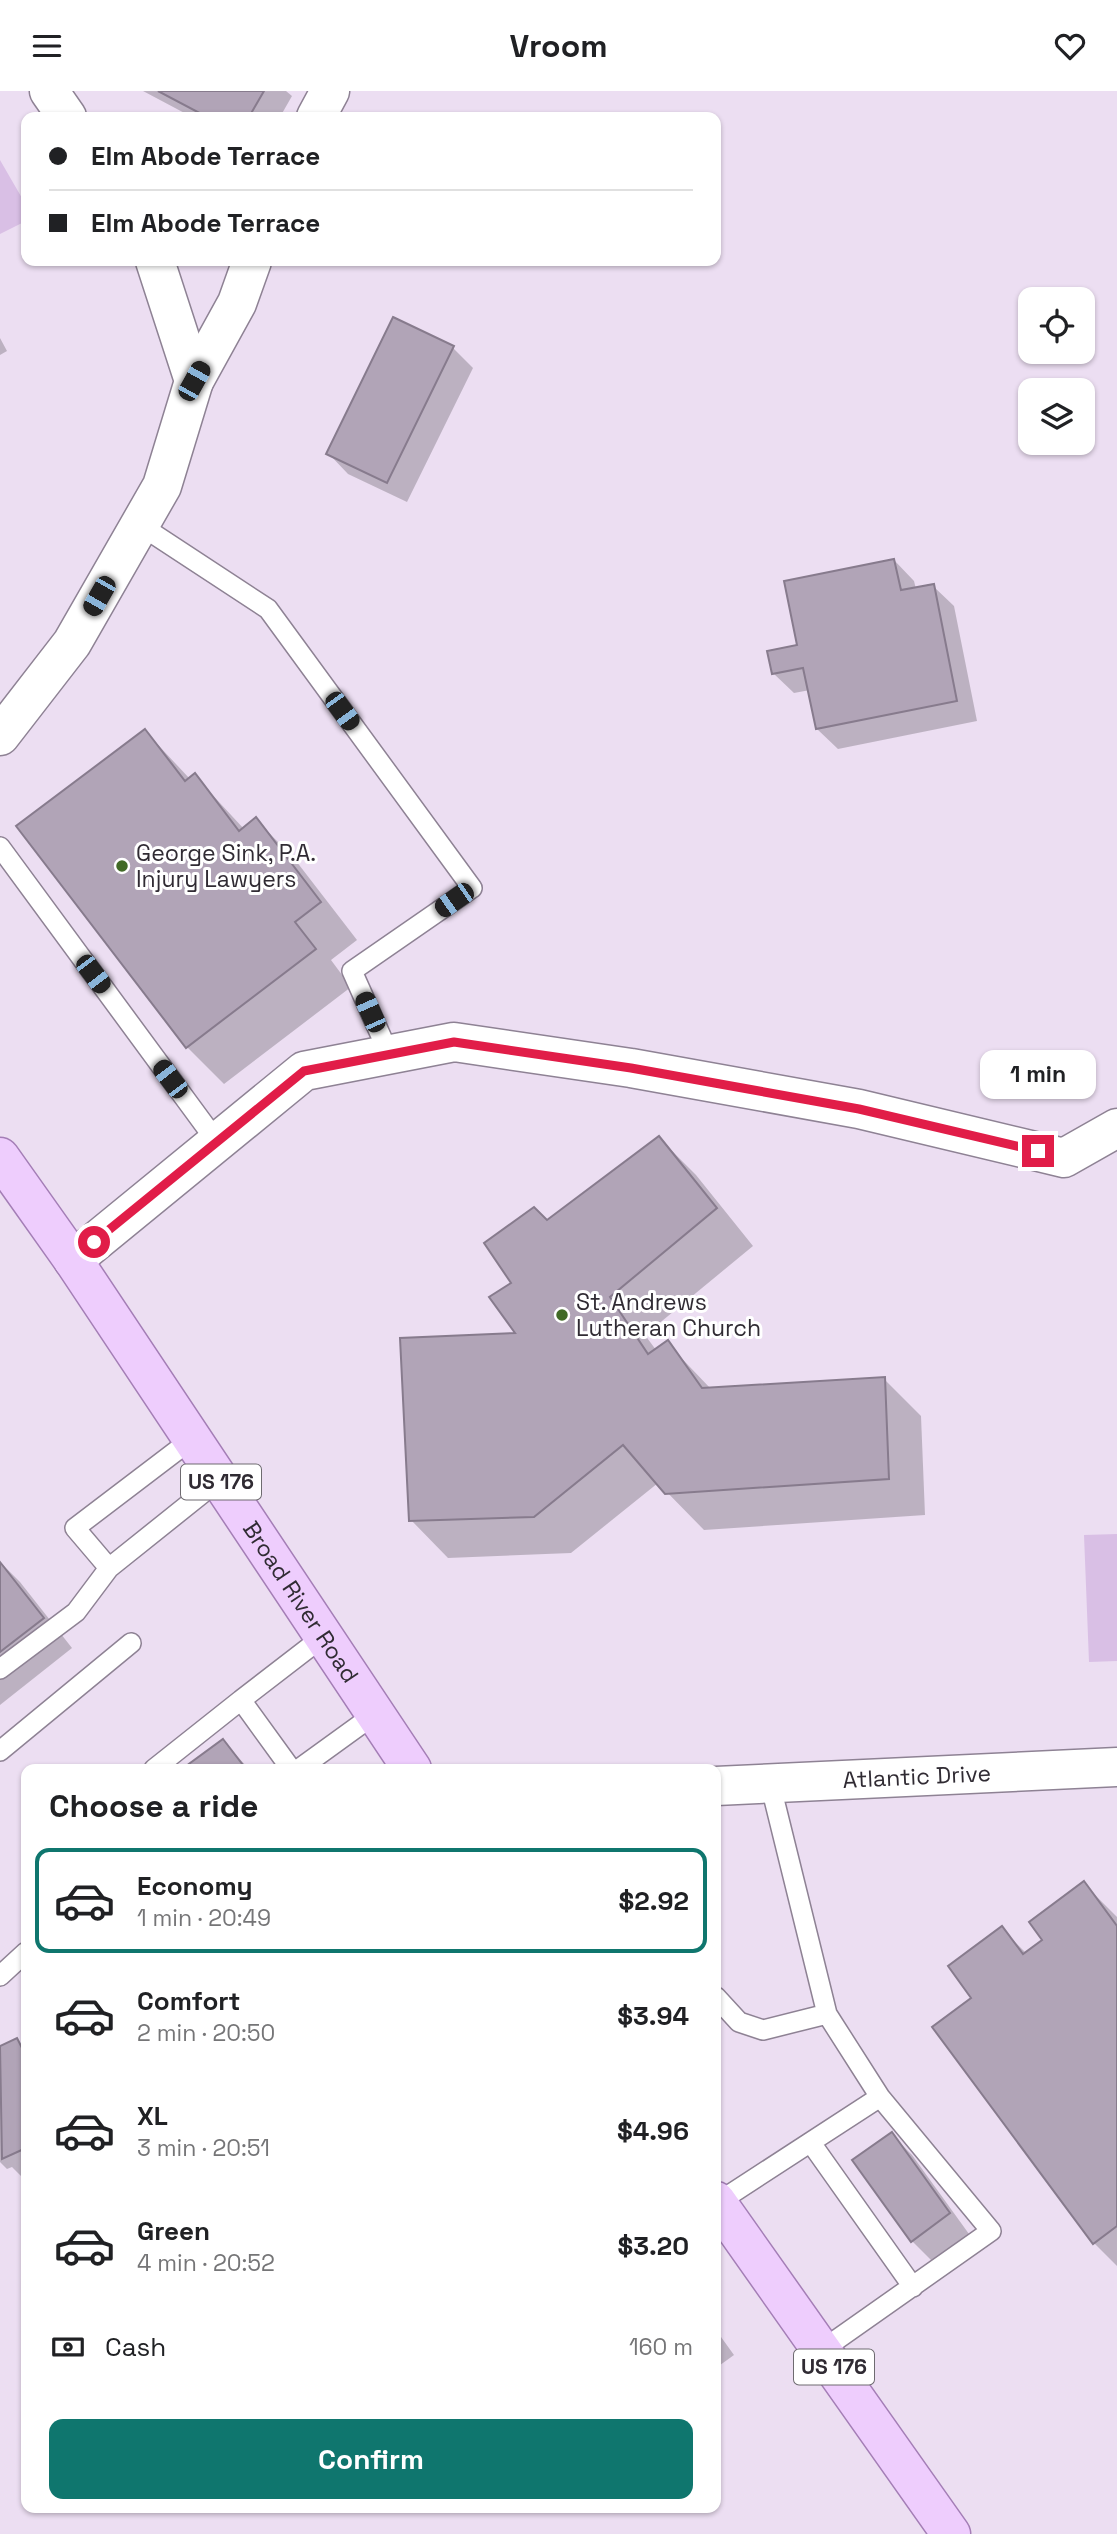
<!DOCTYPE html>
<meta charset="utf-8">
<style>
body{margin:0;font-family:"Space Grotesk",sans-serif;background:#f2f2f2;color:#202124;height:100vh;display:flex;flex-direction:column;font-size:26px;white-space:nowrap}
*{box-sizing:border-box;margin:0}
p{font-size:23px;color:#757577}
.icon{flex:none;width:38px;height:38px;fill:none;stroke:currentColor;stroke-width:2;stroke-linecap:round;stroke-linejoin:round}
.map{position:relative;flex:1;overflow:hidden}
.panel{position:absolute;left:21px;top:1673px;width:700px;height:749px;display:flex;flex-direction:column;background:#fff;border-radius:14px;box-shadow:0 2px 5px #0004}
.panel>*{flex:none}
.guide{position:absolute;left:21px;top:21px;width:700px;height:154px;border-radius:14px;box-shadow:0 2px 5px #0004;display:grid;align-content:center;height:154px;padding:0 28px;background:#fff}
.buttons{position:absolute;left:1018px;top:196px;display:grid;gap:14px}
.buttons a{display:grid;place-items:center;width:77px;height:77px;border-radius:14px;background:#fff;box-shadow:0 2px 5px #0004;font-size:35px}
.end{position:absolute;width:32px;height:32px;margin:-16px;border:9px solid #e11d48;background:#fff;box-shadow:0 0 0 4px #fff}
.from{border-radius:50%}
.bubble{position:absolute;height:49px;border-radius:14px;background:#fff;box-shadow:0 2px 5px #0004;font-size:23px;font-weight:700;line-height:49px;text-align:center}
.car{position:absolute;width:21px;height:42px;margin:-21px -10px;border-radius:9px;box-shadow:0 0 5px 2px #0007;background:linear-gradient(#222 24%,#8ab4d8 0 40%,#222 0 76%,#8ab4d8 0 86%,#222 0)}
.guide b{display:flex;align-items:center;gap:24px;height:66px;font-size:26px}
.guide b+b{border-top:2px solid #e0e0e0}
.guide i{width:18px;height:18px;background:#202124}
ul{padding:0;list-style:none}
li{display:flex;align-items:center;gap:21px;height:105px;margin:0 14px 10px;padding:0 14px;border:4px solid transparent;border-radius:14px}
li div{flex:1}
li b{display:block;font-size:26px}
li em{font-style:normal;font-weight:700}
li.on{border-color:#0f766e}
li>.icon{width:63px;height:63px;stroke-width:1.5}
h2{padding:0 28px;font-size:32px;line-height:84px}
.pay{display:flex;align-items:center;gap:18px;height:77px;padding:0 28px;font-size:26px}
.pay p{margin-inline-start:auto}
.button{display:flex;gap:14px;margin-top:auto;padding:14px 28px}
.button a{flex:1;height:80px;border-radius:14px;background:#0f766e;color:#fff;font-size:28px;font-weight:700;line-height:80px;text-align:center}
header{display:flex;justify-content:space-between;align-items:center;height:91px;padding:0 28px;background:#fff;font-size:32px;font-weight:700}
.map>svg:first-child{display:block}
</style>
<header><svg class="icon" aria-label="menu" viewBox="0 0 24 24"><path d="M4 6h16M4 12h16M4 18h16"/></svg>Vroom<svg class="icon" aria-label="heart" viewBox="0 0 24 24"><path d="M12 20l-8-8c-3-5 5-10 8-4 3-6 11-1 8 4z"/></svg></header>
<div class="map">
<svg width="1117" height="2443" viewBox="0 0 1117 2443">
<rect width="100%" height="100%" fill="#ecdef2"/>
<!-- green -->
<path fill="#d9bfe5" d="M0,69L26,114V130L0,143Z
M1117,1443V1570L1089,1571L1084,1444Z"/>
<!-- shadow -->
<path fill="#0003" d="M143,0H286L292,5L280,26H192Z
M0,247L7,260L0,264Z
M453,257L473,277L407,411L348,383L328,362Z
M894,469L914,490L916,498L933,495L954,515L977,630L838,658L817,638L810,599L794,602L773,582Z
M145,640L190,688L194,684L244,738L256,729L293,766L357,849L331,869L351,896L224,993L187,956Z
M659,1047L696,1084L753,1155L645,1244L656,1259L667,1252L711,1298L884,1288L921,1325L925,1424L704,1439L658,1392L571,1462L448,1467L411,1429L519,1244L514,1192L547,1132Z
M0,1471L20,1491L72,1557L0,1614Z
M223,1650L249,1678H185Z
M1084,1793L1117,1826V2175L1094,2152L973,1907L1002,1838L1027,1863L1044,1850Z
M17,1949L26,1959V2090L12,2076L7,2078L0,2071V1957Z
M892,2044L912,2064L969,2143L932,2170L912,2150Z
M716,2239L734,2264L716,2277Z"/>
<!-- building -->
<path fill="#b1a4b7" stroke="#877b8d" stroke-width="2" d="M158,0H264L249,26H207Z
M393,226L454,255L387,392L326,363Z
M894,468L901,499L934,493L957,610L816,638L803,577L772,583L767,560L797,554L784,490Z
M145,638L185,690L195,682L239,740L256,726L321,811L295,831L316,858L186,957L16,735Z
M659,1045L717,1117L610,1206L648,1263L668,1249L702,1297L885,1286L889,1388L665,1403L623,1354L534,1426L409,1430L400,1247L515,1242L489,1206L511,1192L484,1152L534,1116L547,1129Z
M0,1471L44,1527L0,1561Z
M223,1648L246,1678H182Z
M1084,1790L1117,1835V2135L1093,2153L932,1936L971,1907L948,1875L1002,1835L1023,1863L1042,1849L1029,1831Z
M17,1947L24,1961L26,1960V2057L2,2068L0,1955Z
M892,2041L950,2122L911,2151L852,2069Z"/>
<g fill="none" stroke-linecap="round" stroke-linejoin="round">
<!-- service casing -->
<g stroke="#8e8294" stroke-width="22">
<path id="service" d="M140,434L268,518L472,797L352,880L389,963
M0,756L217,1051
M109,1477L75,1437L192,1348
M0,1578L76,1521L109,1477L219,1389
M0,1660L131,1552
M154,1678L241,1609
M291,1678L241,1609L324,1545
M299,1678L375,1623
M770,1692L827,1923L880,2006L991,2140L822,2259
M0,1885L26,1861
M716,1906L739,1931L763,1939L827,1923
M811,2052L913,2196
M717,2112L880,2006"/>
</g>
<!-- minor casing -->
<g stroke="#8e8294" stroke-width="41">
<g id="minor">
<path d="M49,0L67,26"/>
<path d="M316,26L330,0"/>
<path d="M194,290L237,212L252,170"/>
<path d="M0,645L72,552L162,395L194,290L155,170"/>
<path d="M73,1169L304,980L454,951L631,977L859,1018L1064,1067L1117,1037"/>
<path id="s1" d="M716,1695L1117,1676"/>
</g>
</g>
<!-- primary casing -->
<g stroke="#a47eb6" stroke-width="41">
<g id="primary">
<path id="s2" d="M0,1066L73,1169L412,1678"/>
<path d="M716,2110L951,2443"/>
</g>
</g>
<!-- service -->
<use href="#service" stroke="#fff" stroke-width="19"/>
<!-- minor -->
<use href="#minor" stroke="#fff" stroke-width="38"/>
<!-- primary -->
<use href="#primary" stroke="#eecdfd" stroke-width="38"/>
</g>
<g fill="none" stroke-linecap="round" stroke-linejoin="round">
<!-- route -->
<path stroke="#e11d48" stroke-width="9" d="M94,1151L304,980L454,951L631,977L859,1018L1038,1060"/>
</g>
<!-- markers -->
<g fill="#416a26" stroke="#fff" stroke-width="2.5">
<circle cx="122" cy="775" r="7"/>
<circle cx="562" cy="1224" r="7"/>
</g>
<g text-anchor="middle" stroke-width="6" stroke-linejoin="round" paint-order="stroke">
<!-- shield labels -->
<g fill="#fff" stroke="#6e6b70" stroke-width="2">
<rect x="181" y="1373.5" width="80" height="35" rx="5"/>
<rect x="794" y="2258.5" width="80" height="35" rx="5"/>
</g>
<g font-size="21" font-weight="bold" fill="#302b33">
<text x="221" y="1398">US 176</text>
<text x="834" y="2283">US 176</text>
</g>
<!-- poi labels -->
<g font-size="23" fill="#302b33" stroke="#fff" text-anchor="start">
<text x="136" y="770">George Sink, P.A.<tspan x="136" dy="26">Injury Lawyers</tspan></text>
<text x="576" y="1219">St. Andrews<tspan x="576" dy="26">Lutheran Church</tspan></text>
</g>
<!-- street labels -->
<g font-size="23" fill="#302b33" stroke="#fff">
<text dy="8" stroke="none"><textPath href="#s2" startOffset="537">Broad River Road</textPath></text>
<text dy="8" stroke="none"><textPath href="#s1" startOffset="201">Atlantic Drive</textPath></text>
</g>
</g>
</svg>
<div class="buttons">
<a><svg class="icon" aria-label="locate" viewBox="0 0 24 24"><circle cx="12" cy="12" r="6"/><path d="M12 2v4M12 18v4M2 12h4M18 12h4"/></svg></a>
<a><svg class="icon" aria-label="layers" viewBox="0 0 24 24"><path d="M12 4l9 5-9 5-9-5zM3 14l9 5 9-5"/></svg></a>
</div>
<i class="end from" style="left:94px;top:1151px"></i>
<i class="end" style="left:1038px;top:1060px"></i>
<div class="bubble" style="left:980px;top:959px;width:116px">1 min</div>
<i class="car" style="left:194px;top:290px;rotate:29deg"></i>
<i class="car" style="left:99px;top:505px;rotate:210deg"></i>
<i class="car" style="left:342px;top:620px;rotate:144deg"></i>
<i class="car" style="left:454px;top:809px;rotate:235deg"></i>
<i class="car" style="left:93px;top:883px;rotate:143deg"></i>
<i class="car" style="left:370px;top:921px;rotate:336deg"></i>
<i class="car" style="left:170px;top:988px;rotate:323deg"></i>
<div class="guide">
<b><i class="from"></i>Elm Abode Terrace</b>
<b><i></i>Elm Abode Terrace</b>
</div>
<section class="panel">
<h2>Choose a ride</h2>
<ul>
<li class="on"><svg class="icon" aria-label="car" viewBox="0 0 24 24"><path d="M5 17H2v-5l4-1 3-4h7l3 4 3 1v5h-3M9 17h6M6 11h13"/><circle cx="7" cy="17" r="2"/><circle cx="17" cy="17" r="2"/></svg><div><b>Economy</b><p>1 min · 20:49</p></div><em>$2.92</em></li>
<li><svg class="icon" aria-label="car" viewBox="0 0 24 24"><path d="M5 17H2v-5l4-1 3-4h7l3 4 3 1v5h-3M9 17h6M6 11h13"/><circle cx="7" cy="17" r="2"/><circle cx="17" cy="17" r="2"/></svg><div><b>Comfort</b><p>2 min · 20:50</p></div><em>$3.94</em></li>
<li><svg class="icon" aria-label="car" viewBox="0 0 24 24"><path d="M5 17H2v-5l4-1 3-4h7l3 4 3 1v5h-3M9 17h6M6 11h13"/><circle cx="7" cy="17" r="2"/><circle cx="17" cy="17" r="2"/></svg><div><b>XL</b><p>3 min · 20:51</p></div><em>$4.96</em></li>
<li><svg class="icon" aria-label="car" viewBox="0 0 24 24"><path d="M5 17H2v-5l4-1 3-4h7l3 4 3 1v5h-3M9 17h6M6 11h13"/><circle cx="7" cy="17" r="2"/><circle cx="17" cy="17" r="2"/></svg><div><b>Green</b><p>4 min · 20:52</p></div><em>$3.20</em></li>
</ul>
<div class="pay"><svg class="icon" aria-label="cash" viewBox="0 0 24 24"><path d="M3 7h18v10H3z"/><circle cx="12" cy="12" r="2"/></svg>Cash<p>160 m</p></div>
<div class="button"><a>Confirm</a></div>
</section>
</div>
